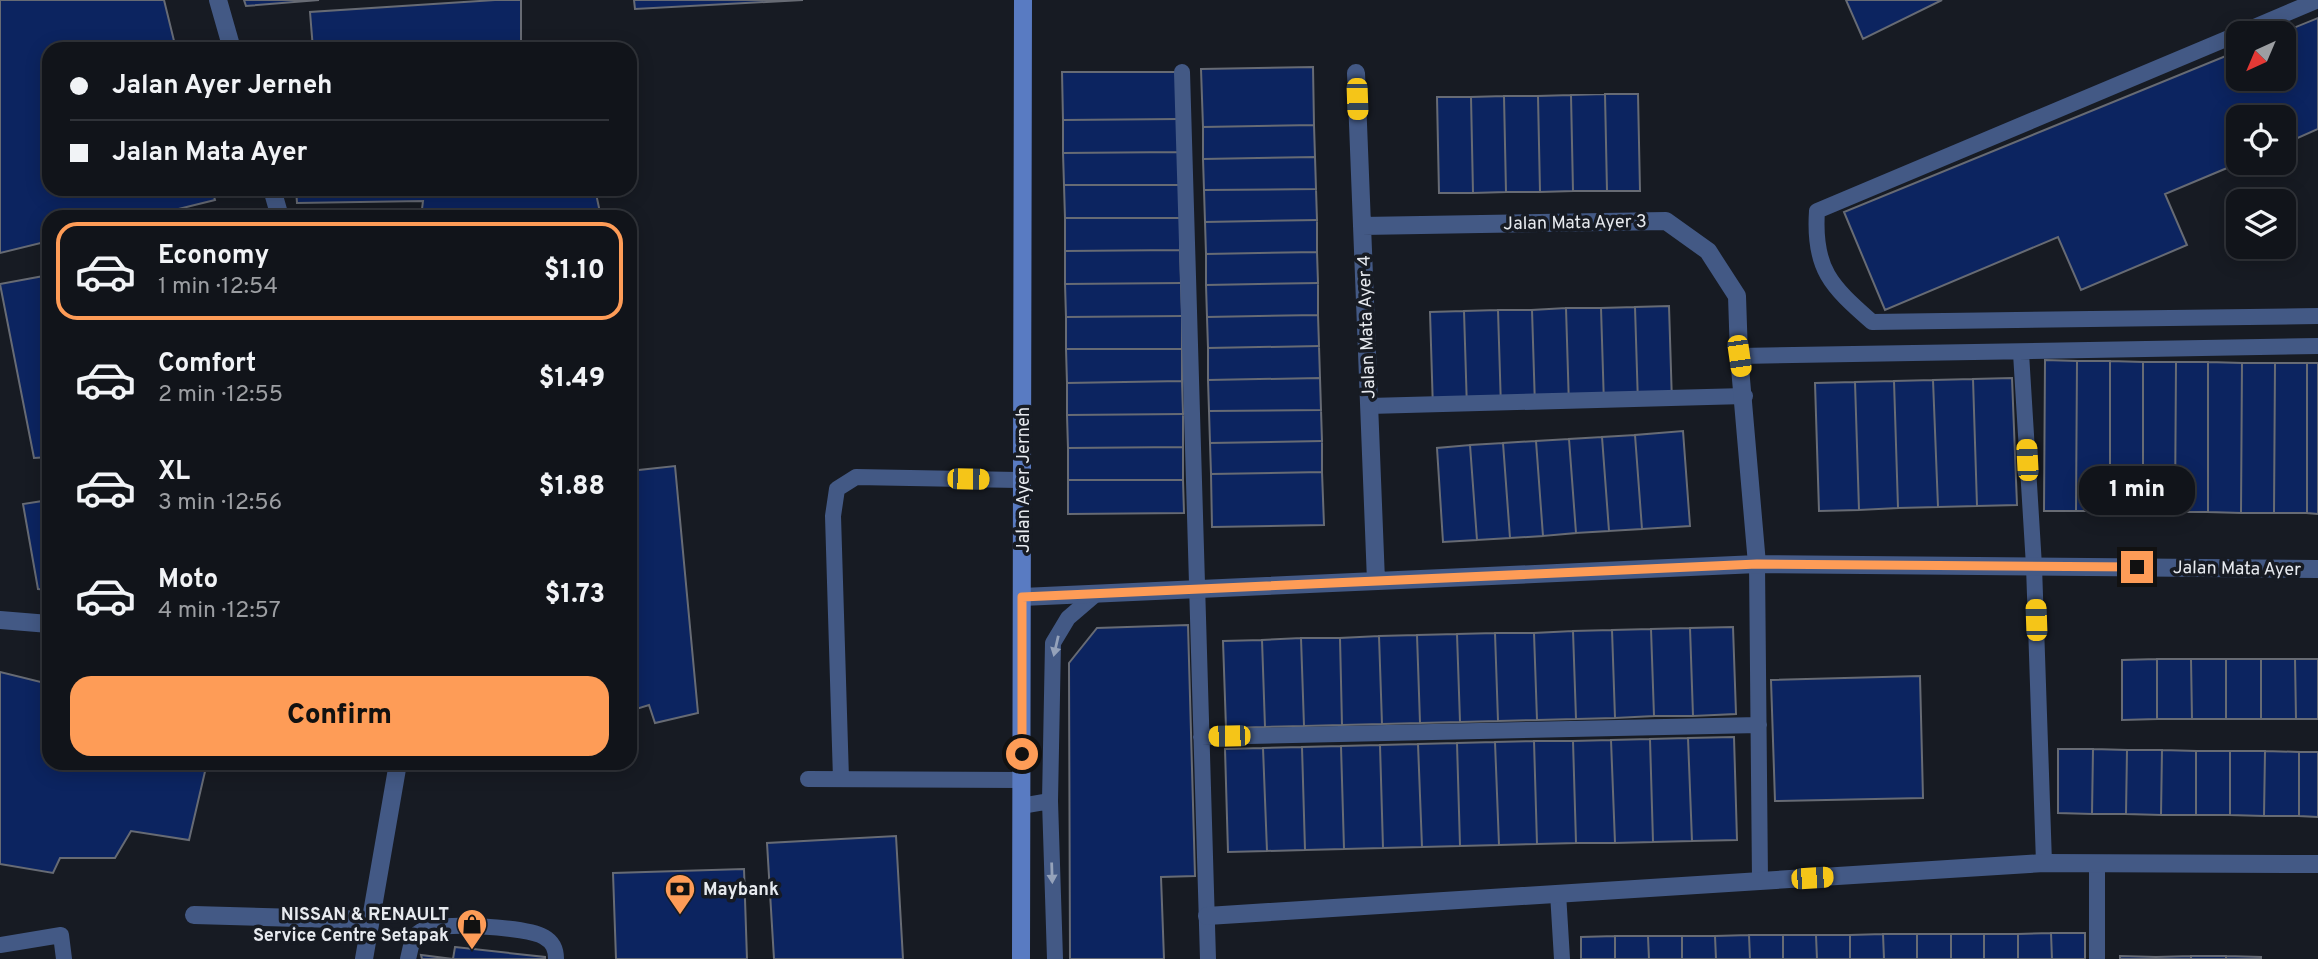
<!DOCTYPE html>
<meta charset="utf-8">
<style>
body{margin:0;font-family:Overpass,sans-serif;background:#1a1d23;color:#f1f3f6;height:100vh;display:flex;flex-direction:column;font-size:26px;white-space:nowrap}
*{box-sizing:border-box;margin:0}
p{font-size:23px;color:#9c9ea2}
.icon{flex:none;width:38px;height:38px;fill:none;stroke:currentColor;stroke-width:2;stroke-linecap:round;stroke-linejoin:round}
.map{position:relative;flex:1;overflow:hidden}
.drawer{position:absolute;left:42px;top:210px;width:595px;height:560px;display:flex;flex-direction:column;background:#11141a;border-radius:21px;box-shadow:0 4px 18px #0003,0 0 0 2px #303339}
.drawer>*{flex:none}
.hud{position:absolute;left:42px;top:42px;width:595px;height:154px;border-radius:21px;box-shadow:0 4px 18px #0003,0 0 0 2px #303339;display:grid;align-content:center;height:154px;padding:0 28px;background:#11141a}
.needle{width:46px;rotate:224deg}
.fabs{position:absolute;left:2226px;top:21px;display:grid;gap:14px}
.fabs a{display:grid;place-items:center;width:70px;height:70px;border-radius:14px;background:#11141a;box-shadow:0 4px 18px #0003,0 0 0 2px #303339;font-size:35px}
.end{position:absolute;width:32px;height:32px;margin:-16px;border:9px solid #fe9c57;background:#111;box-shadow:0 0 0 4px #111}
.from{border-radius:50%}
.bubble{position:absolute;height:49px;border-radius:21px;background:#11141a;box-shadow:0 4px 18px #0003,0 0 0 2px #303339;font-size:23px;font-weight:800;line-height:49px;text-align:center}
.car{position:absolute;width:21px;height:42px;margin:-21px -10px;border-radius:9px;box-shadow:0 0 5px 2px #0007;background:linear-gradient(#f5c518 24%,#345 0 40%,#f5c518 0 76%,#345 0 86%,#f5c518 0)}
.hud b{display:flex;align-items:center;gap:24px;height:66px;font-size:26px}
.hud b+b{border-top:2px solid #303339}
.hud i{width:18px;height:18px;background:#f1f3f6}
ul{padding:12px 0 0;list-style:none}
li{display:flex;align-items:center;gap:21px;height:98px;margin:0 14px 10px;padding:0 14px;border:4px solid transparent;border-radius:21px}
li div{flex:1}
li b{display:block;font-size:26px}
li em{font-style:normal;font-weight:800}
li.on{border-color:#fe9c57}
li>.icon{width:63px;height:63px;stroke-width:1.5}
.button{display:flex;gap:14px;margin-top:auto;padding:14px 28px}
.button a{flex:1;height:80px;border-radius:21px;background:#fe9c57;color:#111;font-size:28px;font-weight:800;line-height:80px;text-align:center}
.map>svg:first-child{display:block}
</style>
<div class="map">
<svg width="2318" height="959" viewBox="0 0 2318 959">
<rect width="100%" height="100%" fill="#171b23"/>
<!-- building -->
<path fill="#0c2460" stroke="#676b74" stroke-width="2" d="M0,0H164L176,49H49V189H212L215,200L146,217H49V241L0,253Z
M244,0H319L246,6Z
M495,0H521V49H313L310,12Z
M634,0H803L635,9Z
M1846,0H1942L1863,39Z
M2318,18V129L2284,144V117H2238L2239,163L2165,194L2187,245L2081,290L2058,237L1885,310L1844,212L2238,51V79H2284V33H2281Z
M1313,67L1314,125L1203,127L1201,69Z
M1062,72H1178L1179,119L1063,120Z
M1605,94H1638L1640,191H1607Z
M1605,94L1607,191H1573L1571,95Z
M1571,95L1573,191L1540,192L1538,96Z
M1504,96H1538L1540,192H1506Z
M1504,96L1506,192L1473,193L1471,97Z
M1437,97H1471L1473,193H1439Z
M1179,119V152L1063,153V120Z
M1314,125L1315,157L1203,159V127Z
M1179,152L1180,185H1064L1063,153Z
M1315,157L1316,189L1204,190L1203,159Z
M1064,185H1180V218H1065Z
M296,189H411L415,192L423,189H595L601,217H421L423,201L297,203Z
M1316,189L1317,220L1205,222L1204,190Z
M1065,218H1180V250L1065,251Z
M1317,220V252L1206,254L1205,222Z
M1180,250L1181,283L1065,284V251Z
M1317,252L1318,283L1206,285V254Z
M49,275V457L34,458L0,284Z
M1181,283L1182,316L1066,317L1065,284Z
M1318,283V315L1207,317L1206,285Z
M1669,306L1672,403L1638,404L1635,307Z
M1635,307L1638,404L1604,405L1601,308Z
M1566,308L1569,406H1535L1532,310Z
M1566,308H1601L1604,405L1569,406Z
M1498,310L1501,408L1467,409L1464,311Z
M1498,310H1532L1535,406L1501,408Z
M1464,311L1467,409L1433,410L1430,312Z
M1318,315L1319,346L1208,348L1207,317Z
M1182,316V349H1066V317Z
M1319,346L1320,378L1208,380V348Z
M1066,349H1182V381L1067,383Z
M2045,360L2077,361L2076,511H2044Z
M2077,361H2110V511H2076Z
M2110,361L2143,362V512L2110,511Z
M2143,362H2176L2175,512H2143Z
M2176,362H2208V512H2175Z
M2208,362L2242,363L2241,513L2208,512Z
M2242,363H2275L2274,513H2241Z
M2275,363H2307V513H2274Z
M2307,363H2318V514L2307,513Z
M1320,378L1321,410L1209,411L1208,380Z
M2012,378L2017,505L1977,506L1973,379Z
M1973,379L1977,506L1938,507L1933,380Z
M1933,380L1938,507L1898,508L1894,381Z
M1182,381L1183,414L1067,415V383Z
M1894,381L1898,508L1859,510L1855,382Z
M1855,382L1859,510L1819,511L1815,383Z
M1321,410L1322,441L1210,443L1209,411Z
M1183,414V447L1068,448L1067,415Z
M1683,431L1690,526L1642,529L1635,435Z
M1635,435L1642,529L1609,531L1602,437Z
M1602,437L1609,531L1576,533L1569,439Z
M1569,439L1576,533L1543,536L1536,441Z
M1322,441V472L1211,474L1210,443Z
M1536,441L1543,536L1510,538L1503,443Z
M1503,443L1510,538L1477,540L1470,445Z
M1470,445L1477,540L1443,542L1437,448Z
M1183,447V480H1068V448Z
M675,466L698,713L655,723L649,705L630,711V471Z
M1322,472L1324,525L1212,527L1211,474Z
M1068,480H1183L1184,513L1068,514Z
M49,500V590L38,589L23,504Z
M1188,625L1195,876L1161,877L1164,959H1070L1069,663L1097,628Z
M1733,627L1736,714L1693,716L1690,628Z
M1690,628L1693,716H1654L1651,629Z
M1651,629L1654,716L1615,718L1612,630Z
M1612,630L1615,718L1576,719L1573,631Z
M1573,631L1576,719L1537,720L1534,633Z
M1495,633L1498,721L1460,722L1457,634Z
M1495,633H1534L1537,720L1498,721Z
M1457,634L1460,722L1420,723L1417,635Z
M1417,635L1420,723L1382,724L1379,636Z
M1379,636L1382,724L1342,725L1340,638Z
M1301,638L1304,726L1265,727L1262,640Z
M1301,638H1340L1342,725L1304,726Z
M1262,640L1265,727L1226,728L1223,641Z
M2157,659V719L2122,720V660Z
M2157,659H2191L2192,719H2157Z
M2191,659H2226V719H2192Z
M2226,659H2261V719H2226Z
M2261,659H2295L2296,719H2261Z
M2295,659H2318V719H2296Z
M0,672L49,684V763H207L189,840L131,831L115,858H60L53,873L0,864Z
M1920,676L1923,798L1775,801L1771,680Z
M1734,737L1737,840L1692,841L1688,738Z
M1688,738L1692,841L1653,842L1650,739Z
M1650,739L1653,842L1615,843L1611,740Z
M1611,740L1615,843H1576L1573,741Z
M1534,741H1573L1576,843L1537,844Z
M1534,741L1537,844L1499,845L1495,742Z
M1495,742L1499,845L1460,846L1457,743Z
M1457,743L1460,846L1422,847L1418,744Z
M1418,744L1422,847L1383,848L1380,745Z
M1380,745L1383,848L1344,849L1341,746Z
M1341,746L1344,849L1305,850L1302,747Z
M1302,747L1305,850L1267,851L1263,748Z
M1263,748L1267,851L1228,852L1225,749Z
M2058,749H2093L2092,814L2058,813Z
M2093,749L2127,750L2126,814H2092Z
M2127,750H2162L2161,815L2126,814Z
M2162,750L2196,751V815H2161Z
M2196,751H2230V815H2196Z
M2230,751H2265L2264,816L2230,815Z
M2265,751L2299,752V816H2264Z
M2299,752H2318V817L2299,816Z
M896,836L903,959H774L767,843Z
M744,869L747,959H616L613,873Z
M2051,933L2052,959H2018V934Z
M2051,933H2085V959H2052Z
M1883,934L1884,959H1850V935Z
M1883,934H1917V959H1884Z
M1917,934H1951V959H1917Z
M1951,934H1984V959H1951Z
M1984,934H2018V959H1984Z
M1749,935L1750,959H1716L1715,936Z
M1749,935H1783V959H1750Z
M1783,935H1816L1817,959H1783Z
M1816,935H1850V959H1817Z
M1615,936V959H1581V937Z
M1615,936H1648L1649,959H1615Z
M1648,936H1682V959H1649Z
M1682,936H1715L1716,959H1682Z
M455,947L545,957V959H422L421,955L453,959Z
M2120,956L2156,957V959H2120Z
M2191,956V959H2156V957Z
M2191,956H2226V959H2191Z
M2226,956L2261,957V959H2226Z"/>
<g fill="none" stroke-linecap="round" stroke-linejoin="round">
<!-- service -->
<path stroke="#435985" stroke-width="16" d="M2240,33L2318,0
M2238,34L1817,211C1813,269 1831,286 1872,322L2318,316
M1182,72L1208,959
M2021,353L2034,566L2044,863
M1739,356L2318,346
M1369,406L1745,396
M1757,564L1760,881
M1201,737L1759,725
M808,779L1022,780
M841,779L833,516L837,489L856,477L1024,480
M1021,806L1050,801
M1558,893L1562,959
M0,945L61,935L64,959
M408,959C411,948 411,937 421,931C438,921 528,927 544,937C553,942 556,949 556,959
M1055,959L1050,801L1053,643L1068,618L1096,594
M2097,959V863"/>
<!-- minor -->
<path stroke="#435985" stroke-width="18" d="M218,0L232,49
M1356,73L1376,581
M272,189L280,217
M1362,226L1666,221L1708,251L1737,296L1739,356L1757,564
M1022,597L1757,564L2318,569
M0,620L49,624
M194,915L371,920
M1207,916L2044,863L2318,864
M364,959L398,763"/>
<!-- secondary -->
<path stroke="#597bc2" stroke-width="18" d="M1021,959L1023,0"/>
</g>
<!-- one-way arrows -->
<defs><path id="oneway-solid" d="M-6-.8H1V-3.2L6.5 0L1 3.2V.8H-6Z" transform="scale(1.75)"/></defs>
<g fill="#95a2ba">
<use href="#oneway-solid" transform="translate(1056 646) rotate(103)"/>
<use href="#oneway-solid" transform="translate(1052 873) rotate(88)"/>
</g>
<g fill="none" stroke-linecap="round" stroke-linejoin="round">
<!-- route -->
<path stroke="#fe9c57" stroke-width="9" d="M1022,754V597L1757,564L2137,567"/>
</g>
<!-- icons -->
<defs>
<g id="bank-pin" transform="scale(1.575)"><path d="M0 17L-7.5 6A9.5 9.5 0 1 1 7.5 6Z" fill="#fe9c57" stroke="#171b23"/><path d="M-6-4H6V4H-6ZM0-2.3a2.3 2.3 0 1 0 0 4.6a2.3 2.3 0 1 0 0-4.6Z" fill="#111"/></g>
<g id="shop-pin" transform="scale(1.575)"><path d="M0 17L-7.5 6A9.5 9.5 0 1 1 7.5 6Z" fill="#fe9c57" stroke="#171b23"/><path d="M-5-2.5h2.3a2.7 3.5 0 0 1 5.4 0H5L5.5 6h-11ZM-1.5-2.5h3a1.5 2.3 0 0 0-3 0Z" fill="#111"/></g>
</defs>
<g fill-rule="evenodd">
<use href="#bank-pin" x="680" y="889"/>
<use href="#shop-pin" x="472" y="924"/>
</g>
<g text-anchor="middle" stroke-width="7" stroke-linejoin="round" paint-order="stroke">
<!-- street labels -->
<g font-size="18" fill="#e7eaef" stroke="#171b23">
<text transform="translate(1575 222) rotate(-1)" y="6">Jalan Mata Ayer 3</text>
<text transform="translate(1366 327) rotate(-92)" y="6">Jalan Mata Ayer 4</text>
<text transform="translate(1023 480) rotate(-90)" y="6">Jalan Ayer Jerneh</text>
<text transform="translate(2237 568) rotate(1)" y="6">Jalan Mata Ayer</text>
</g>
<!-- poi labels -->
<g font-size="18" font-weight="bold" fill="#e7eaef" stroke="#171b23" text-anchor="start">
<text x="703" y="895">Maybank</text>
<text x="449" y="920" text-anchor="end">NISSAN &amp; RENAULT<tspan x="449" dy="21">Service Centre Setapak</tspan></text>
</g>
</g>
</svg>
<div class="fabs">
<a><svg class="needle" viewBox="-14 -14 28 28"><path d="M0-13l5 13h-10z" fill="#e53935"/><path d="M0 13l5-13h-10z" fill="#9c9ea2"/></svg></a>
<a><svg class="icon" aria-label="locate" viewBox="0 0 24 24"><circle cx="12" cy="12" r="6"/><path d="M12 2v4M12 18v4M2 12h4M18 12h4"/></svg></a>
<a><svg class="icon" aria-label="layers" viewBox="0 0 24 24"><path d="M12 4l9 5-9 5-9-5zM3 14l9 5 9-5"/></svg></a>
</div>
<i class="end from" style="left:1022px;top:754px"></i>
<i class="end" style="left:2137px;top:567px"></i>
<div class="bubble" style="left:2079px;top:466px;width:116px">1 min</div>
<i class="car" style="left:1357px;top:99px;rotate:178deg"></i>
<i class="car" style="left:1739px;top:356px;rotate:172deg"></i>
<i class="car" style="left:2027px;top:460px;rotate:357deg"></i>
<i class="car" style="left:968px;top:479px;rotate:91deg"></i>
<i class="car" style="left:2036px;top:620px;rotate:358deg"></i>
<i class="car" style="left:1229px;top:736px;rotate:269deg"></i>
<i class="car" style="left:1812px;top:878px;rotate:86deg"></i>
<div class="hud">
<b><i class="from"></i>Jalan Ayer Jerneh</b>
<b><i></i>Jalan Mata Ayer</b>
</div>
<section class="drawer">
<ul>
<li class="on"><svg class="icon" aria-label="car" viewBox="0 0 24 24"><path d="M5 17H2v-5l4-1 3-4h7l3 4 3 1v5h-3M9 17h6M6 11h13"/><circle cx="7" cy="17" r="2"/><circle cx="17" cy="17" r="2"/></svg><div><b>Economy</b><p>1 min · 12:54</p></div><em>$1.10</em></li>
<li><svg class="icon" aria-label="car" viewBox="0 0 24 24"><path d="M5 17H2v-5l4-1 3-4h7l3 4 3 1v5h-3M9 17h6M6 11h13"/><circle cx="7" cy="17" r="2"/><circle cx="17" cy="17" r="2"/></svg><div><b>Comfort</b><p>2 min · 12:55</p></div><em>$1.49</em></li>
<li><svg class="icon" aria-label="car" viewBox="0 0 24 24"><path d="M5 17H2v-5l4-1 3-4h7l3 4 3 1v5h-3M9 17h6M6 11h13"/><circle cx="7" cy="17" r="2"/><circle cx="17" cy="17" r="2"/></svg><div><b>XL</b><p>3 min · 12:56</p></div><em>$1.88</em></li>
<li><svg class="icon" aria-label="car" viewBox="0 0 24 24"><path d="M5 17H2v-5l4-1 3-4h7l3 4 3 1v5h-3M9 17h6M6 11h13"/><circle cx="7" cy="17" r="2"/><circle cx="17" cy="17" r="2"/></svg><div><b>Moto</b><p>4 min · 12:57</p></div><em>$1.73</em></li>
</ul>
<div class="button"><a>Confirm</a></div>
</section>
</div>
